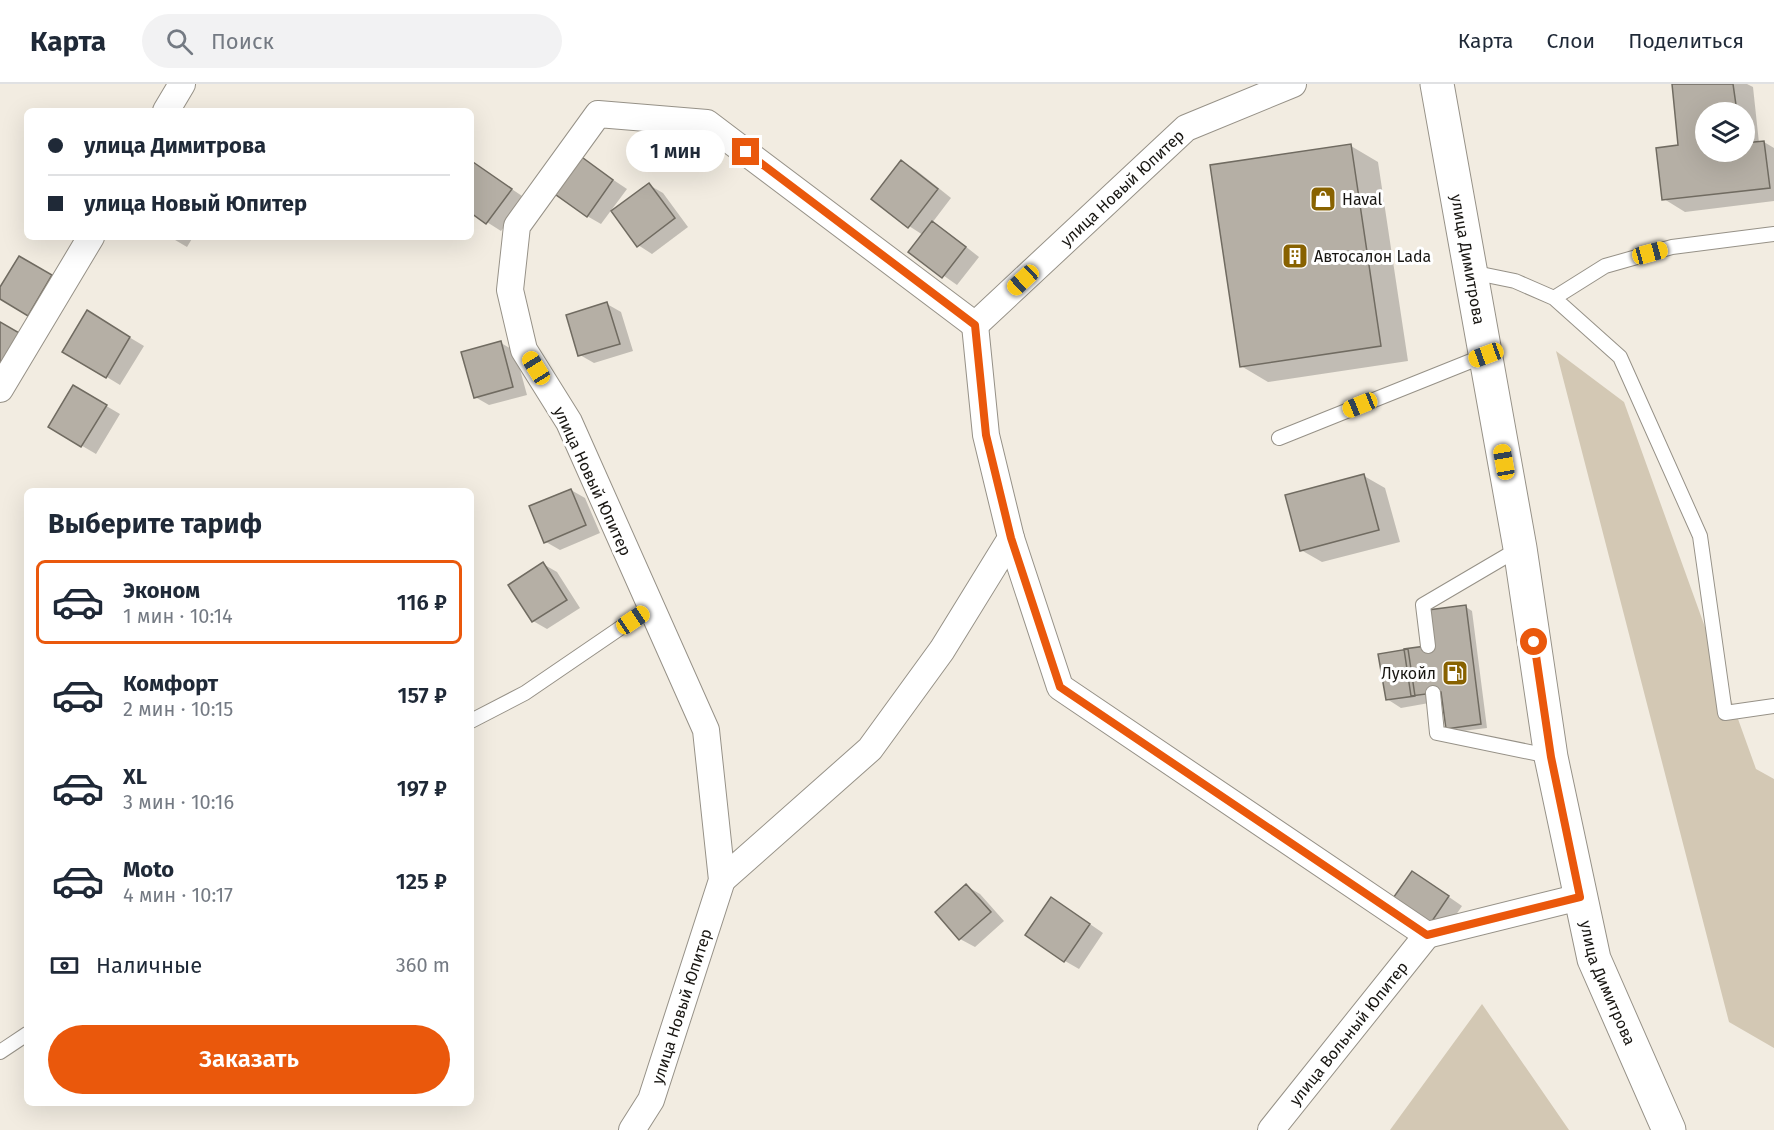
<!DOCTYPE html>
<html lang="ru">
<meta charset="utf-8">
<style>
body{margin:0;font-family:"Fira Sans",sans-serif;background:#f2f2f3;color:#1f2937;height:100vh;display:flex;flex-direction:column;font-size:22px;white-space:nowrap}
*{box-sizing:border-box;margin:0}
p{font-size:20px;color:#747a83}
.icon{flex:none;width:33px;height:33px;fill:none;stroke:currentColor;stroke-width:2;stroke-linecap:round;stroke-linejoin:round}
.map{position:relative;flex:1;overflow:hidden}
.details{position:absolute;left:24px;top:404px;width:450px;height:618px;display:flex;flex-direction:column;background:#fff;border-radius:9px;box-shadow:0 6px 24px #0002}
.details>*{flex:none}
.hud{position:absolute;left:24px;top:24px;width:450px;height:132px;border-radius:9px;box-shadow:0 6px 24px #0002;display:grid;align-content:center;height:132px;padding:0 24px;background:#fff}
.controls{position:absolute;left:1695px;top:18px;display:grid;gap:12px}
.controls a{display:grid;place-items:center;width:60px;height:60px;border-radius:50%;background:#fff;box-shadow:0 6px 24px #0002;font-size:30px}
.end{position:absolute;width:27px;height:27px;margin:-14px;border:8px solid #ea580c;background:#fff;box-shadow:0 0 0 3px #fff}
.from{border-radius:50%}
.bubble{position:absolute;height:42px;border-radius:21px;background:#fff;box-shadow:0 6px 24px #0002;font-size:20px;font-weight:600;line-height:42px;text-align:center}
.car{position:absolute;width:18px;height:36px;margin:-18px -9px;border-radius:8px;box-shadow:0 0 4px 2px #0007;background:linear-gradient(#f5c518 24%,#345 0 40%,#f5c518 0 76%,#345 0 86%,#f5c518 0)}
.hud b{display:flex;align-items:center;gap:21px;height:57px;font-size:22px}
.hud b+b{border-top:2px solid #e0e1e3}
.hud i{width:15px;height:15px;background:#1f2937}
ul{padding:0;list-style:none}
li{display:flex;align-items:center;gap:18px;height:84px;margin:0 12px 9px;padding:0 12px;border:3px solid transparent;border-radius:9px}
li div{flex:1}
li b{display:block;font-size:22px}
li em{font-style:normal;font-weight:600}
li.selected{border-color:#ea580c}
li>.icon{width:54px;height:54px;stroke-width:1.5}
h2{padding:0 24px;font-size:27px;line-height:72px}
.pay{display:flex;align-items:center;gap:15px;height:66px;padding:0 24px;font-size:22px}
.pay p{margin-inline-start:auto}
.cta{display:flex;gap:12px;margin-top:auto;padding:12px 24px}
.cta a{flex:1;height:69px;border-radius:36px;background:#ea580c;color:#fff;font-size:24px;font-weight:600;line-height:69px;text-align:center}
header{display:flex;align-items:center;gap:36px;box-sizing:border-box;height:84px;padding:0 30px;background:#fff;border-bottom:2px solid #e0e1e3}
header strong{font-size:28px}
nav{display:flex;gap:33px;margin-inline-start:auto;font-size:21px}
.search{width:420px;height:54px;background:#f2f2f3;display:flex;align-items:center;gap:15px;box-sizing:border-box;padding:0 21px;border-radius:33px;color:#747a83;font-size:22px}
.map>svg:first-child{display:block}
</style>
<header>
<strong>Карта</strong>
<div class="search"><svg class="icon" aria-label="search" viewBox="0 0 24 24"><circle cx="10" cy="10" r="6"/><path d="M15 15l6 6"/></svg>Поиск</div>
<nav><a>Карта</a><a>Слои</a><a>Поделиться</a></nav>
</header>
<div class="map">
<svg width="1774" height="1046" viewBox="0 0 1774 1046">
<rect width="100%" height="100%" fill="#f2ece1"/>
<!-- green -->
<path fill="#d3c8b4" d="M1556,267L1624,318L1756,685L1774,695V964L1729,938Z
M1482,920L1569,1046H1390Z"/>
<!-- shadow -->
<path fill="#0003" fill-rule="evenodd" d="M1673,0H1747L1753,3L1759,59L1764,58L1774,64V117L1685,128L1664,115L1680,62ZM1706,28H1744V68H1706Z
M1351,62L1378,78L1408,277L1268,298L1241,282Z
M579,73L627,105L601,140L587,132Z
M902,78L916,86L951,114L932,139L946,147L979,173L957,201L910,168L923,151L909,142Z
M473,79L525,114L501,147L471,128V83Z
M649,101L663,109L688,143L652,170L638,161Z
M170,153H193L187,163Z
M19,174L66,201L43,239L0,213V206Z
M607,220L621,228L633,267L594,279L580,271Z
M87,228L144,262L120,301L64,267Z
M501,259L515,267L527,311L489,321L475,313Z
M74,303L120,330L96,370L50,343Z
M1364,392L1385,404L1400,458L1322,478L1301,466Z
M571,406L585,414L600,449L560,466L546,458Z
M543,480L557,488L580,524L547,545L533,537Z
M1466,523L1472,527L1487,644L1454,648L1447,644L1443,612L1428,614L1429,619L1401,624L1387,615L1435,562Z
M1426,797L1462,822L1443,850L1429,841Z
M966,802L980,810L1004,837L975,863L960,855L937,828Z
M1065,823L1103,849L1079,885L1065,877Z"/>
<!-- building -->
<path fill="#b5afa5" stroke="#706b61" stroke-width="1.5" d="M1672,0H1733L1737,28H1706V68H1744V59L1764,57L1770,104L1662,116L1656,64L1678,61Z
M1351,60L1381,262L1240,283L1210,81Z
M579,71L613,96L587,133L552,108Z
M901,76L938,105L908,144L871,115Z
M473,78L512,105L486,140L471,129V80Z
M649,99L675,134L637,163L611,127Z
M932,137L966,163L942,194L908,168Z
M19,172L52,191L28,232L0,215V203Z
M607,218L620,260L578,272L566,231Z
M87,226L130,253L106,294L62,268Z
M0,238L21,250L0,286Z
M501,257L513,303L474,314L461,268Z
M73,301L107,321L81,363L48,343Z
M1364,390L1379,446L1300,467L1285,411Z
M571,405L586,441L544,459L529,422Z
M543,478L567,516L532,538L508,501Z
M1466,521L1481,640L1446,645L1441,608L1411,612L1404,565L1433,561L1428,526Z
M1408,565L1415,612L1386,616L1378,570Z
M1412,787L1449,812L1428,843L1391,817Z
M966,800L991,828L959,856L935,828Z
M1051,813L1090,840L1064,878L1025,851Z"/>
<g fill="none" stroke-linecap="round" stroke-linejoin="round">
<!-- lane casing -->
<g stroke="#969187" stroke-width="16">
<path id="lane" d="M1471,188L1515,197L1554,214L1620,273L1700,452L1725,629L1774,622
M1554,214L1605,182L1672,163L1774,150
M1279,354L1486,271
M1428,562L1423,521L1520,464
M1433,609L1437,649L1549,672
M471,637L525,609L651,523
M0,968L27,950"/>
</g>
<!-- street casing -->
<g stroke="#969187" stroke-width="28">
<g id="street">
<path d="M166,27L182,0"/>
<path d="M0,305L91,153"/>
<path d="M1011,454L1060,603L1427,851L1580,813"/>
<path d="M722,796L870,665L942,566L1011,454L986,351L975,241"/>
<path id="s1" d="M632,1046L651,1016L722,796L706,646L569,338L524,266L510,206L517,142L598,30L707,39L975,241L1186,44L1293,0"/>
<path id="s2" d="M1271,1046L1427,851"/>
</g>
</g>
<!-- primary casing -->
<g stroke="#969187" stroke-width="35">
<g id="primary">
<path id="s3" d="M1437,0L1520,464L1551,673L1594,875L1669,1046"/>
</g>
</g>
<!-- lane -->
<use href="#lane" stroke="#fff" stroke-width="14"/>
<!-- street -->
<use href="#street" stroke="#fff" stroke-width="26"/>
<!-- primary -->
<use href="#primary" stroke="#fff" stroke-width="33"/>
</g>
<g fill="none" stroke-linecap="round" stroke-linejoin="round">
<!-- route -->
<path stroke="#ea580c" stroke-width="8" d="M746,68L975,241L986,351L1011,454L1060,603L1427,851L1580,813L1551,673L1534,558"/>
</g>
<!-- icons -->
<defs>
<g id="shop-square" transform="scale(1.35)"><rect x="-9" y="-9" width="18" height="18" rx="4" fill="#886200" stroke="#fff"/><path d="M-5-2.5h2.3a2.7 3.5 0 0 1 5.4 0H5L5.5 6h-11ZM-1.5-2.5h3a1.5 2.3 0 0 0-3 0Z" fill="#fff"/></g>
<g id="building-square" transform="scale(1.35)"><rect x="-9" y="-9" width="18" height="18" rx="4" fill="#886200" stroke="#fff"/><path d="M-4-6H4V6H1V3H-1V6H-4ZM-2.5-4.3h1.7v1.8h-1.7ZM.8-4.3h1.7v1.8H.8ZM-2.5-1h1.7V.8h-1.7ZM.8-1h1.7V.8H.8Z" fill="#fff"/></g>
<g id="fuel-square" transform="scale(1.35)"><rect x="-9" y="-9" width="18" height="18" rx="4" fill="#886200" stroke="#fff"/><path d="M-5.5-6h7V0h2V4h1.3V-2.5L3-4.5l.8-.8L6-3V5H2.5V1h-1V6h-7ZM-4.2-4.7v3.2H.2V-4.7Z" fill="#fff"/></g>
</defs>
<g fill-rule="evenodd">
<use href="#shop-square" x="1323" y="115"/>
<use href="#building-square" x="1295" y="172"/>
<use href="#fuel-square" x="1455" y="589"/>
</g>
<g text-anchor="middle" stroke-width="6" stroke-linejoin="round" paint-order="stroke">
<!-- street labels -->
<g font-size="16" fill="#181612" stroke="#fff">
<text dy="6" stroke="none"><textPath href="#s1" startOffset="1750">улица Новый Юпитер</textPath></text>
<text dy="6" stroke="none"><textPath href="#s3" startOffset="178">улица Димитрова</textPath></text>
<text transform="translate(593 397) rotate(65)" y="6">улица Новый Юпитер</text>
<text dy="6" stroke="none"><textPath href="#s3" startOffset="916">улица Димитрова</textPath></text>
<text dy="6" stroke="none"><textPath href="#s1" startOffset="134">улица Новый Юпитер</textPath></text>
<text dy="6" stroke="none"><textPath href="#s2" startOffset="124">улица Вольный Юпитер</textPath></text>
</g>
<!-- poi labels -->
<g font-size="16" fill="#181612" stroke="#fff" text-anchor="start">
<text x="1342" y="121">Haval</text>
<text x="1314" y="178">Автосалон Lada</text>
<text x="1436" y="595" text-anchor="end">Лукойл</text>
</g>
</g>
</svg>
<div class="controls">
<a><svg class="icon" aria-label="layers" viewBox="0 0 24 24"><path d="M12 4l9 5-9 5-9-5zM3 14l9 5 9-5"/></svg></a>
</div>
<i class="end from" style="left:1534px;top:558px"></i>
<i class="end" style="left:746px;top:68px"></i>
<div class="bubble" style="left:626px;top:46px;width:99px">1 мин</div>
<i class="car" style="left:1650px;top:169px;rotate:75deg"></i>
<i class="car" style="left:1023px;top:196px;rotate:227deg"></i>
<i class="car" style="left:1486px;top:271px;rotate:250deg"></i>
<i class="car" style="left:536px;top:284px;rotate:328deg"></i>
<i class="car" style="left:1360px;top:321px;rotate:248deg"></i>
<i class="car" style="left:1504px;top:378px;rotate:350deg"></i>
<i class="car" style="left:633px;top:536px;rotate:56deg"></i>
<div class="hud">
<b><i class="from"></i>улица Димитрова</b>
<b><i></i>улица Новый Юпитер</b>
</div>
<section class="details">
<h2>Выберите тариф</h2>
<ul>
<li class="selected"><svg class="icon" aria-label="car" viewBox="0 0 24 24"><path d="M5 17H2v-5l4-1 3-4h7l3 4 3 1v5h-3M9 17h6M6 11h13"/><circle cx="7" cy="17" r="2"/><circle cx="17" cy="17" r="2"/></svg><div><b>Эконом</b><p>1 мин · 10:14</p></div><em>116 ₽</em></li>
<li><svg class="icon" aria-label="car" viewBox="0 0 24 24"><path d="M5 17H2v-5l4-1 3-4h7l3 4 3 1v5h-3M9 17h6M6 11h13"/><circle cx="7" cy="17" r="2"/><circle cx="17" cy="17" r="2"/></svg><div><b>Комфорт</b><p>2 мин · 10:15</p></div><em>157 ₽</em></li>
<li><svg class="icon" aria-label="car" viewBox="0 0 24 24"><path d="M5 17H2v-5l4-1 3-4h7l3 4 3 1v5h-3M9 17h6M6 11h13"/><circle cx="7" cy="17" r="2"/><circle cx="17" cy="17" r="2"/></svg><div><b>XL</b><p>3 мин · 10:16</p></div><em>197 ₽</em></li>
<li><svg class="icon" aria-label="car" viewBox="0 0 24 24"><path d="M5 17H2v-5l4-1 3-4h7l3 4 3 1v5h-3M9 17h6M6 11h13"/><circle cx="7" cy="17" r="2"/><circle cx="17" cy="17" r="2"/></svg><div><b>Moto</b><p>4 мин · 10:17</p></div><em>125 ₽</em></li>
</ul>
<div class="pay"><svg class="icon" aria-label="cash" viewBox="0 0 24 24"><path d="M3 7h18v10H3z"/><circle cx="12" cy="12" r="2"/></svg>Наличные<p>360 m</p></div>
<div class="cta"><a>Заказать</a></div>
</section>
</div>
